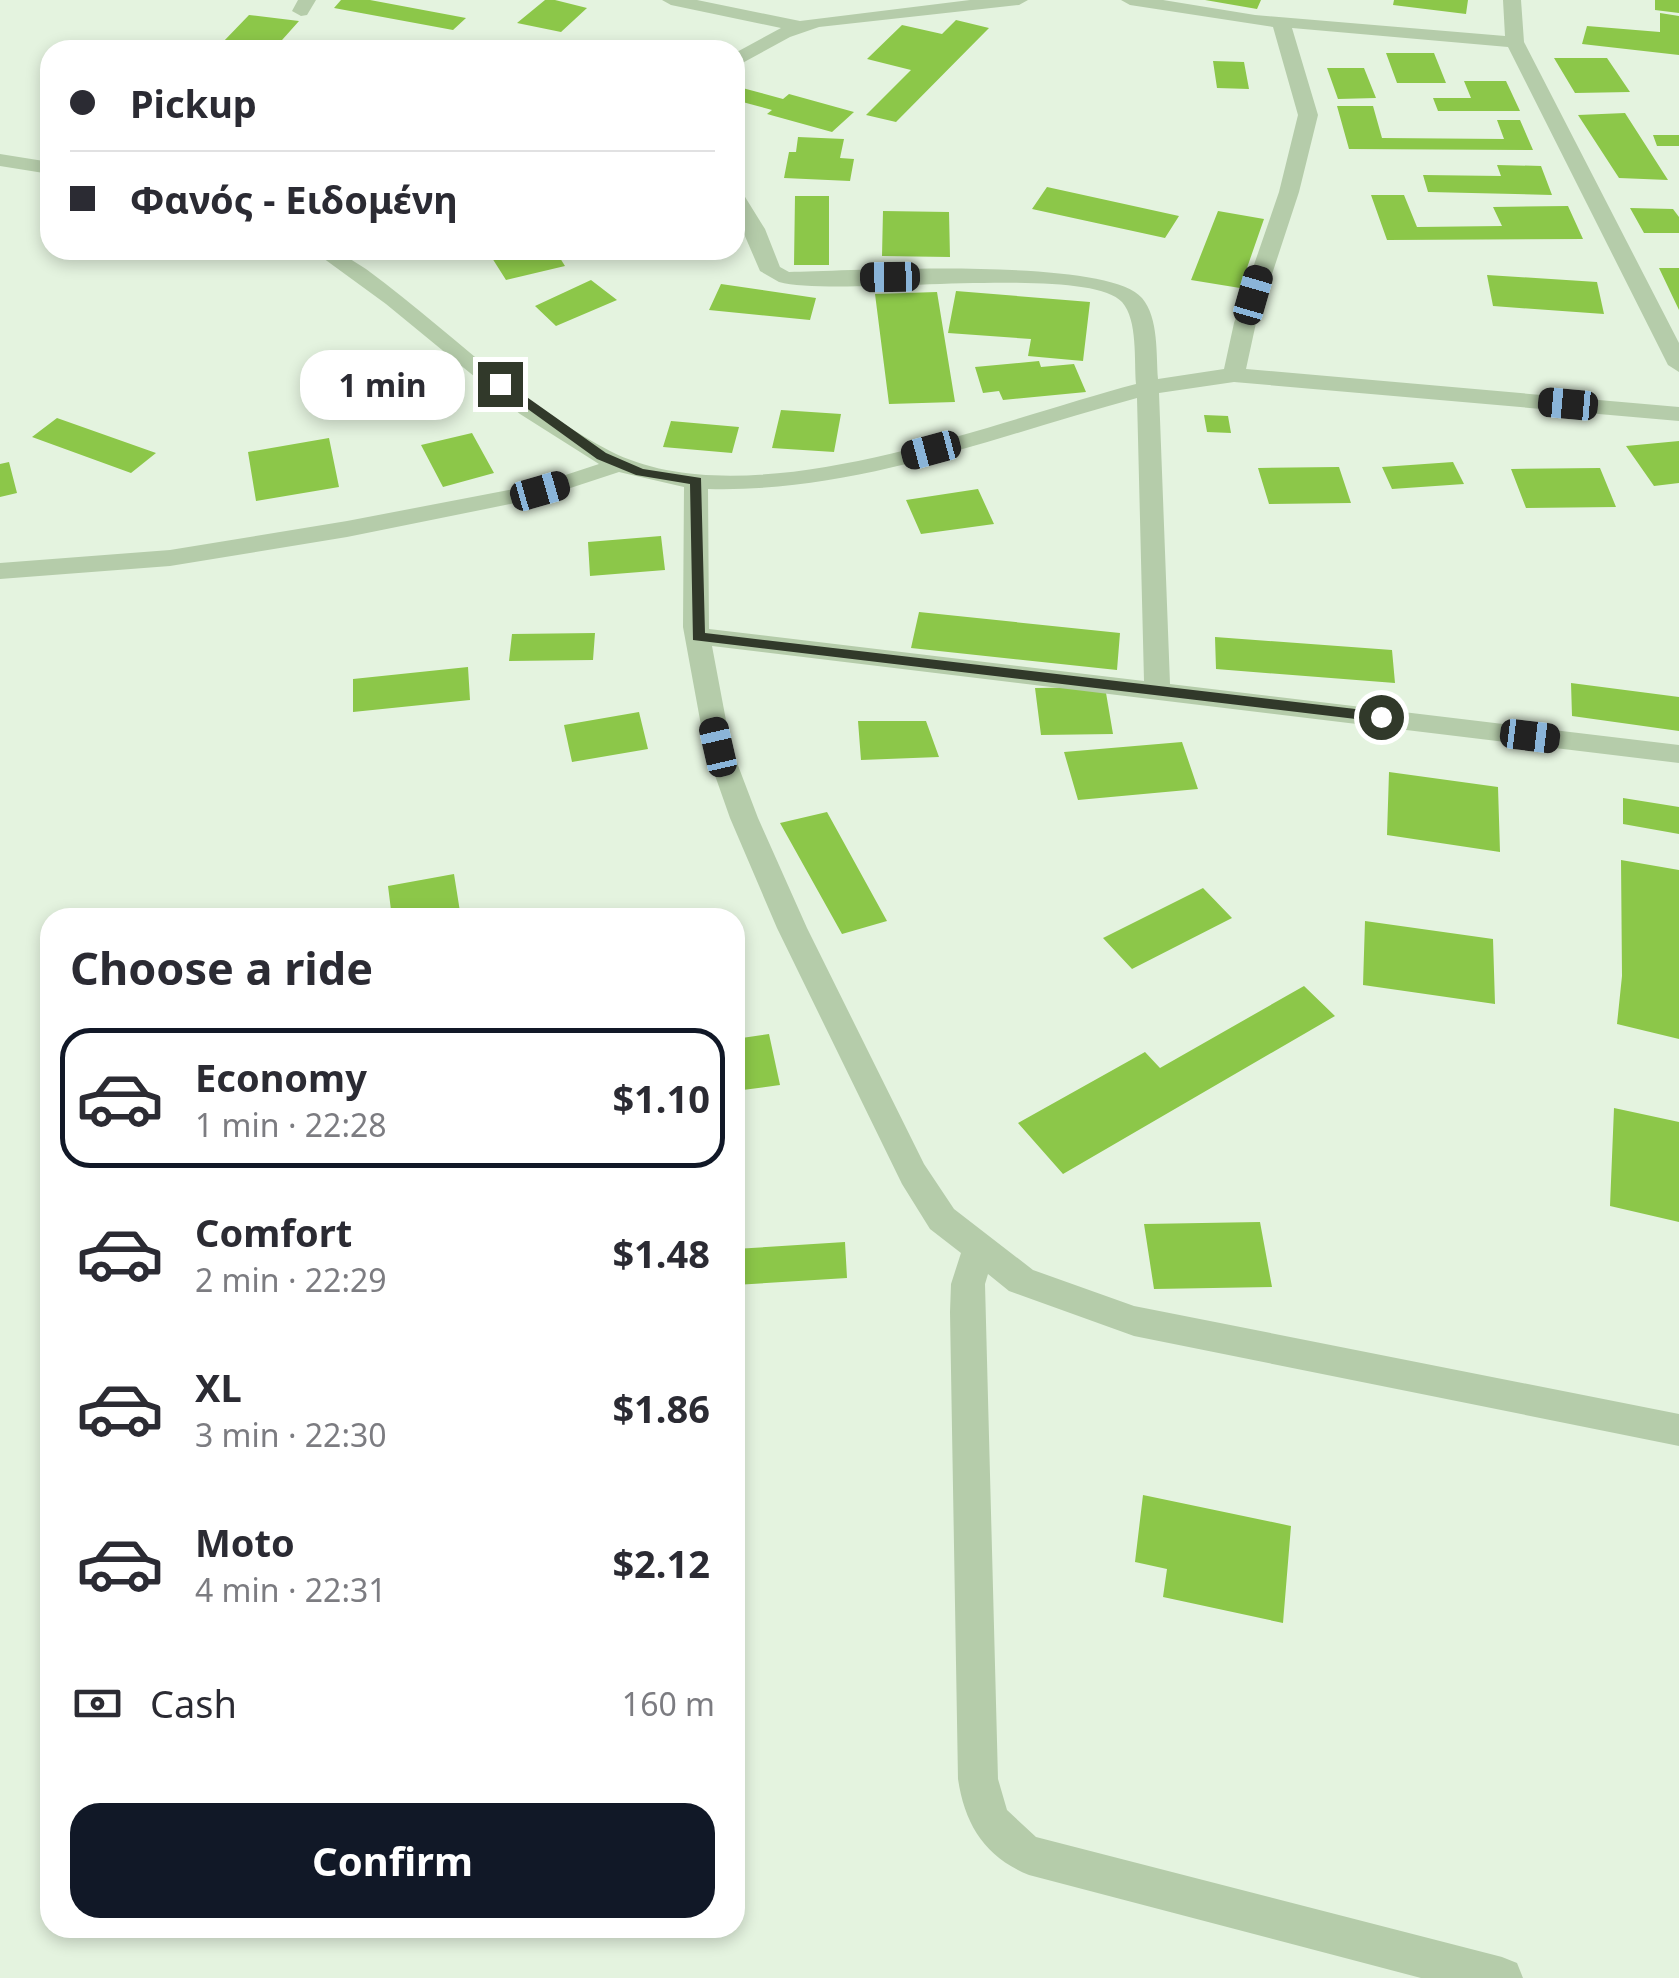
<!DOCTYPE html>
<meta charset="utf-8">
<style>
body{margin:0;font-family:"Noto Sans",sans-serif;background:#f2f2f3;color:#2b2b33;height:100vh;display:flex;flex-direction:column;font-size:38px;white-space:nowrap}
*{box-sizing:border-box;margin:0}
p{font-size:32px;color:#7c7c81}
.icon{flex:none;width:55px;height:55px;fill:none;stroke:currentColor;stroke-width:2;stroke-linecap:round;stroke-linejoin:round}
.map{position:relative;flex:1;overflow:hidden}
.panel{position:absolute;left:40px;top:908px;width:705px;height:1030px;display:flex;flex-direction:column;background:#fff;border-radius:30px;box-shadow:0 5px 15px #0003}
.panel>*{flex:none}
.hud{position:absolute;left:40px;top:40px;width:705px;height:220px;border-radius:30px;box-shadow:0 5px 15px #0003;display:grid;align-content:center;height:220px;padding:0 30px;background:#fff}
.end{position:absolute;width:45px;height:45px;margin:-22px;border:12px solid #31392a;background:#fff;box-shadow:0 0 0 5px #fff}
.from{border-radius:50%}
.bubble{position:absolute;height:70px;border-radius:30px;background:#fff;box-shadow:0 5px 15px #0003;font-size:32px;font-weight:700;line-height:70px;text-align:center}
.car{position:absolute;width:30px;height:60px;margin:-30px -15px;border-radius:12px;box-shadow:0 0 8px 2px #0007;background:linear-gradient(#222 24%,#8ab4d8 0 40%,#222 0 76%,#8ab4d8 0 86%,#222 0)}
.hud b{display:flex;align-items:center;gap:35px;height:95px;font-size:38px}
.hud b+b{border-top:2px solid #e1e1e2}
.hud i{width:25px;height:25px;background:#2b2b33}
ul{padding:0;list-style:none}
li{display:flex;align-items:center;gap:30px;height:140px;margin:0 20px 15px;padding:0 10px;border:5px solid transparent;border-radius:30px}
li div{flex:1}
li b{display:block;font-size:38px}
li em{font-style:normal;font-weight:700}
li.on{border-color:#111827}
li>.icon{width:90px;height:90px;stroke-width:1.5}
h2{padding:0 30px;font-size:45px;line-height:120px}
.pay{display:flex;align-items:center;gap:25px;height:110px;padding:0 30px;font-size:38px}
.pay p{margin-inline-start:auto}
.primary-button{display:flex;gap:20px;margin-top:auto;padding:20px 30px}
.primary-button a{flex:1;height:115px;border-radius:30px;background:#111827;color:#fff;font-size:40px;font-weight:700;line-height:115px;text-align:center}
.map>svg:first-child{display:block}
</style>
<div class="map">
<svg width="1679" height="1978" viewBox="0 0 1679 1978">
<rect width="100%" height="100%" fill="#e4f3df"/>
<!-- building -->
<path fill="#8cc749" d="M341,0H370L466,18L453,30L334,8Z
M545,0H555L587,8L561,32L517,23Z
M1205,0H1261L1257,9Z
M1394,0H1468L1466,14L1393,5Z
M1655,0H1679V13L1655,10Z
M1660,13L1679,16V55L1582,44L1587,26L1660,32Z
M249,15L299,21L274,49L222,43Z
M956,20L989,28L896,122L866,115L911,70L867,59L902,25L942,34Z
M1386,53H1434L1446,83H1397Z
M1554,58H1607L1630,92L1575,93Z
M1213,61L1244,62L1249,89L1217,88Z
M1327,68H1364L1376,98L1338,99Z
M1464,81H1506L1520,111H1438L1433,98H1471Z
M735,86L783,99L789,94L854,112L832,132L767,114L772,110L735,100Z
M1337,106H1373L1382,138L1504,139L1497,120H1520L1533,150L1349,149Z
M1625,113L1668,180L1619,178L1578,115Z
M1653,135H1679V146H1657Z
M798,137L844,139L840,158L854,159L850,181L784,178L789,152H796Z
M1497,165L1541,166L1552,195L1428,192L1423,175L1501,176Z
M1047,187L1179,216L1165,238L1032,209Z
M1371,195H1404L1417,227L1502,226L1493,207L1568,206L1583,239L1387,240Z
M795,196H829V265H794Z
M1630,208L1673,209L1679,217V233H1644Z
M883,211L949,212L950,257L882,256Z
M1218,211L1264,219L1240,288L1191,280Z
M487,250H555L565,266L506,280Z
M1659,268H1679V310Z
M1487,275L1597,282L1604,314L1493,306Z
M591,280L617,300L556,326L535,306Z
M721,284L816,298L810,320L709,310Z
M956,291L1090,302L1083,361L1028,356L1031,339L948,333Z
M937,292L955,402L889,404L875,294Z
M1039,361L1041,367L1074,364L1086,392L1003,400L999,391L983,393L975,367Z
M781,410L841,414L834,452L772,448Z
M1204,415L1228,416L1231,433L1207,432Z
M57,418L156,453L131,473L32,437Z
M671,421L739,427L732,453L663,447Z
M472,433L494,473L443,487L421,445Z
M329,438L339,487L256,501L248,452Z
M1679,441V483L1654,486L1626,446Z
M9,462L17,493L0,497V464Z
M1453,462L1464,484L1392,489L1382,467Z
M1339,467L1351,503L1269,504L1258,468Z
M1600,468L1616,507L1526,508L1511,469Z
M978,489L994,524L921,534L906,500Z
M661,536L665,570L590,576L588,542Z
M919,612L1120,633L1117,670L911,648Z
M595,633L593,660L509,661L512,634Z
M1215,637L1392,650L1395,683L1216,669Z
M468,667L470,700L353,712V679Z
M1571,683L1679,697V731L1572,716Z
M1105,687L1113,734L1041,735L1035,688Z
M639,712L648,749L572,762L564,725Z
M858,721H926L939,757L861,760Z
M1182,742L1198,789L1078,800L1064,752Z
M1389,772L1498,787L1500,852L1387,835Z
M1623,798L1679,807V834L1623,824Z
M827,812L887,921L842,934L780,823Z
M1621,860L1679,870V1039L1617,1024L1622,976Z
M454,874L461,918H392L388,886Z
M1203,888L1232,918L1132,969L1103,938Z
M1365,921L1493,939L1495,1004L1363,985Z
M1304,986L1335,1016L1063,1174L1018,1123L1145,1052L1160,1068Z
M769,1034L780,1085L735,1091V1039Z
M1614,1108L1679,1122V1222L1610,1206Z
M1260,1222L1272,1287L1154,1289L1144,1224Z
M845,1242L847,1278L735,1285V1249Z
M1143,1495L1291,1526L1283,1623L1163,1597L1167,1569L1135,1562Z"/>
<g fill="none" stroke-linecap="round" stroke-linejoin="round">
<!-- minor -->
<path fill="#b5ccaa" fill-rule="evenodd" d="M298,0H316L307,15L301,16L292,11Z
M662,0H697L800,21L970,0H1028L1019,5L819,27L790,37L735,67V53L781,28L671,5Z
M1121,0H1163L1255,15L1505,36L1503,0H1521L1524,42L1679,343V372L1668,365L1508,47L1292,28L1318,115L1299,192L1256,323L1246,369L1679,407V421L1234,382L1159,393L1170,684L1679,745V763L712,646L731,747L758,818L807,928L924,1164L954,1209L1033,1270L1134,1306L1679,1414V1446L1134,1336L1009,1291L988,1274L985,1284L998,1779L1007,1810L1036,1837L1502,1957L1517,1963L1523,1978H1421L1029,1875C985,1857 965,1825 958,1779L950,1312L951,1284L961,1253L930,1229L902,1184L777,928L730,818L705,747L683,627L684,487L619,472L540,498L347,537L170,566L0,579V563L170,550L347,521L535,485L599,464L520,414L386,304L312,250H336L366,269C447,328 520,405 610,451C749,522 994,421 1136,384C1134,361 1138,320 1122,302C1086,263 839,298 779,282L760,271L735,213V190L742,192L765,229L780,267L789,272C851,271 1107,256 1142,298C1159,318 1156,355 1158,379L1224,369L1234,323L1279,192L1298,115L1273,27L1130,5ZM1137,398L1144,681L709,629L708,489C856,493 996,436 1137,398Z
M0,154L50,162V174L0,166Z"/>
</g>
<!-- route -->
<path fill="#31392a" d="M496,381H504L606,453L643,469L701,478L705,633L1381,712L1388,717L1381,722L693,640L690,484L636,475L597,459L496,386Z"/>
</svg>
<i class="end from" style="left:1381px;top:717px"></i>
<i class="end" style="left:500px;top:384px"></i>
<div class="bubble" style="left:300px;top:350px;width:165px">1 min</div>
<i class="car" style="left:890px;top:277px;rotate:269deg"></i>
<i class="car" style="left:1253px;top:295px;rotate:16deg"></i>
<i class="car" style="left:1568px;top:404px;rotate:275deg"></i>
<i class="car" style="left:931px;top:450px;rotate:255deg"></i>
<i class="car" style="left:540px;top:491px;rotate:74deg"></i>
<i class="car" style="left:1530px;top:736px;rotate:97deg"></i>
<i class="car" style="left:718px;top:747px;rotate:347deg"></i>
<div class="hud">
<b><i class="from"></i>Pickup</b>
<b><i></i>Φανός - Ειδομένη</b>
</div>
<section class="panel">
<h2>Choose a ride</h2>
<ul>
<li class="on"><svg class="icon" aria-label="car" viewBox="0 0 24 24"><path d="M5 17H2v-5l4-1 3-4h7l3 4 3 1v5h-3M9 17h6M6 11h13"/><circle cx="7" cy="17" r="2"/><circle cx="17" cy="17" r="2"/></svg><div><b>Economy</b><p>1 min · 22:28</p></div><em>$1.10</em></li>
<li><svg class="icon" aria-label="car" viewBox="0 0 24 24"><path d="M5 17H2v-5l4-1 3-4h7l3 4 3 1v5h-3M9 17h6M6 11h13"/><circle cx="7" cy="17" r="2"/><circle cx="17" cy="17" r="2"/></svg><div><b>Comfort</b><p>2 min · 22:29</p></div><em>$1.48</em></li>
<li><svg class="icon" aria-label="car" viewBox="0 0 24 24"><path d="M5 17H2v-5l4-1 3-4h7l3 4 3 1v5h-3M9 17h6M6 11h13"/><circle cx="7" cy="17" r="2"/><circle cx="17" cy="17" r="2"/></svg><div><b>XL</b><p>3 min · 22:30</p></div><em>$1.86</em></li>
<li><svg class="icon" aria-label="car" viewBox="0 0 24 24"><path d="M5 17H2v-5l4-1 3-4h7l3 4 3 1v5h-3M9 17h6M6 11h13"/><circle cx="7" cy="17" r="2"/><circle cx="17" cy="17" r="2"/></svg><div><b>Moto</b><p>4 min · 22:31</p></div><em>$2.12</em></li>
</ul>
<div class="pay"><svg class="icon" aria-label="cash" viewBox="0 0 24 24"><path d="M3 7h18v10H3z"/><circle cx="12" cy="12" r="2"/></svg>Cash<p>160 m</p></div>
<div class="primary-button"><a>Confirm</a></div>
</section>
</div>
